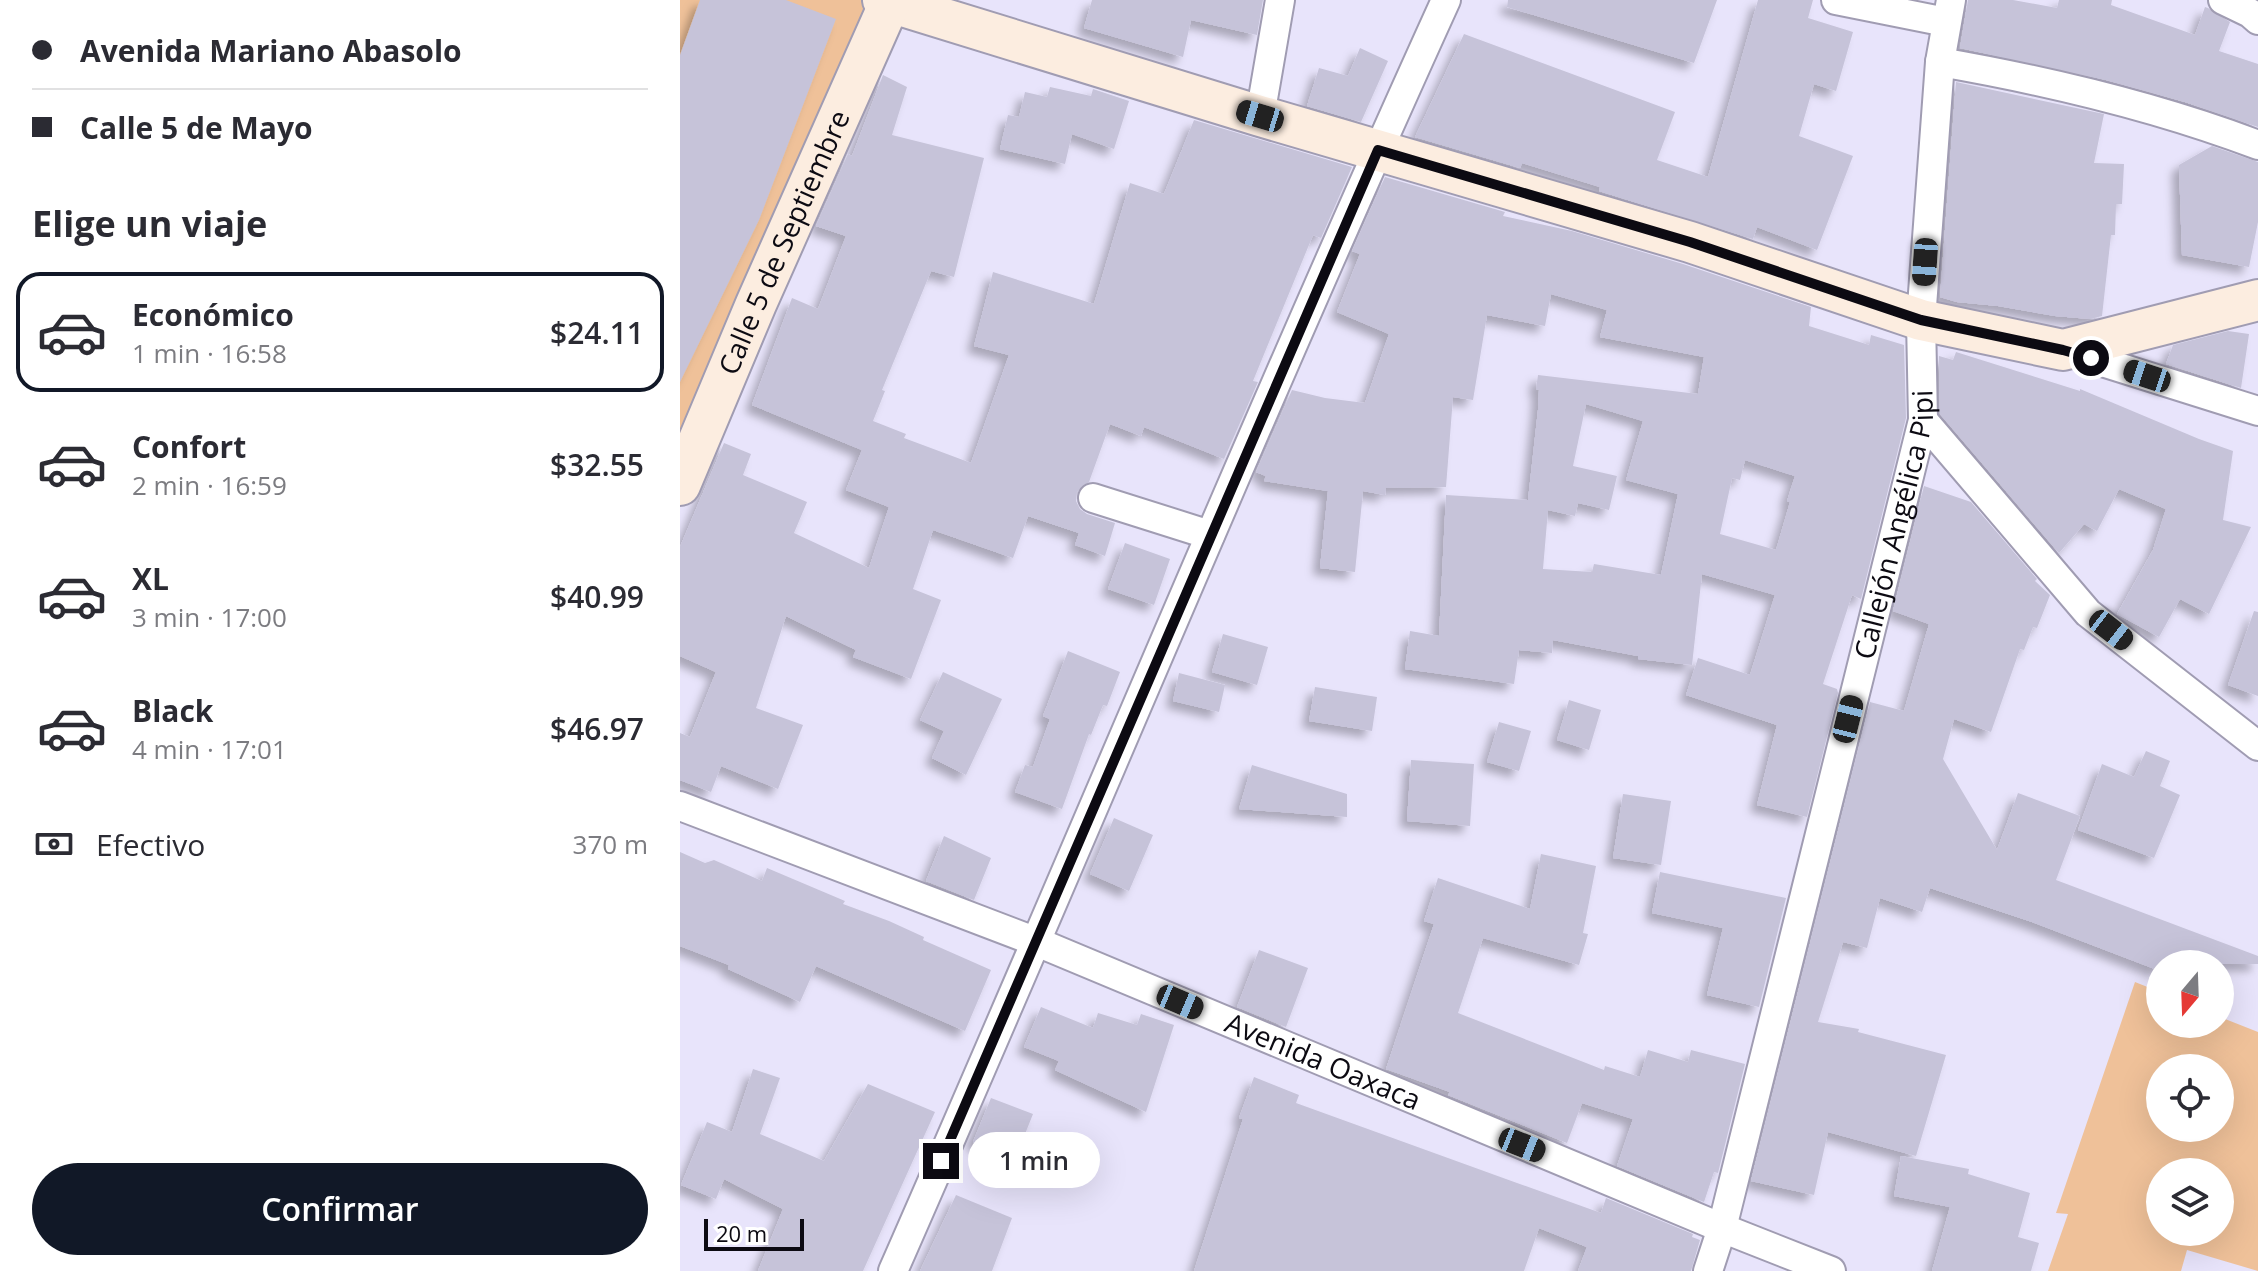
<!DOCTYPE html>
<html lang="es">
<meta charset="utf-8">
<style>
body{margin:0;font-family:"Open Sans",sans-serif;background:#f2f2f3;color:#2b2b33;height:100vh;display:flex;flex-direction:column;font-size:30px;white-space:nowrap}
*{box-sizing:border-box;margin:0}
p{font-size:26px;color:#7c7c81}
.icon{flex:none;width:44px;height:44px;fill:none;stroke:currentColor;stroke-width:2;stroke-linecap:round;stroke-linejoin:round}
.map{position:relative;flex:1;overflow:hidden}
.sheet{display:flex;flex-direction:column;background:#fff;width:680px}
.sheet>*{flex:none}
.top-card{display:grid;align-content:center;height:176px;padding:0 32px;background:#fff}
.needle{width:52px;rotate:199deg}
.tools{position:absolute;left:1466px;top:950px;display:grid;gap:16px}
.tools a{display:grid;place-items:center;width:88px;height:88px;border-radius:50%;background:#fff;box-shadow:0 8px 32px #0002;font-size:40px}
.scale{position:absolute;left:24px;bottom:20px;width:100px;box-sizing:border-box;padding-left:8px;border:4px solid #0c0a12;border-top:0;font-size:22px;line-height:28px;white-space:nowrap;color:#0c0a12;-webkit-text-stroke:6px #fff;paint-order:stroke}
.end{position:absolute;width:36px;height:36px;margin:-18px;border:10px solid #0c0a12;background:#fff;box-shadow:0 0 0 4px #fff}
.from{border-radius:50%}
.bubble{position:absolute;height:56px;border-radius:28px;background:#fff;box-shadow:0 8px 32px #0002;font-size:26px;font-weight:600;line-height:56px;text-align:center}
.car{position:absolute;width:24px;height:48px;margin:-24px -12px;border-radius:10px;box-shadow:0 0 6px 2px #0007;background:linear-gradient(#222 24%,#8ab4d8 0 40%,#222 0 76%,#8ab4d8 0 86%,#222 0)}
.top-card b{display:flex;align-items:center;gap:28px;height:76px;font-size:30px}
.top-card b+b{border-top:2px solid #e1e1e2}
.top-card i{width:20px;height:20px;background:#2b2b33}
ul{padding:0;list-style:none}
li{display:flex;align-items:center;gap:24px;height:120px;margin:0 16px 12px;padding:0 16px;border:4px solid transparent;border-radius:24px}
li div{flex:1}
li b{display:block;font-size:30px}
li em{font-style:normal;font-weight:600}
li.active{border-color:#111827}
li>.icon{width:72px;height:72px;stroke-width:1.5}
h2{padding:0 32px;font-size:36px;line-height:96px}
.pay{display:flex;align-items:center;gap:20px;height:88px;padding:0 32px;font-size:30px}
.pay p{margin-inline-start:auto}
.cta{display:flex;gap:16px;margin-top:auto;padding:16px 32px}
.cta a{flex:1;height:92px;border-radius:48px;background:#111827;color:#fff;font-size:32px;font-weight:600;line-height:92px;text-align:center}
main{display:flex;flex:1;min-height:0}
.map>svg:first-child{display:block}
</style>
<main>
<section class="sheet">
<div class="top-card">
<b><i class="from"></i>Avenida Mariano Abasolo</b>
<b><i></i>Calle 5 de Mayo</b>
</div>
<h2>Elige un viaje</h2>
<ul>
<li class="active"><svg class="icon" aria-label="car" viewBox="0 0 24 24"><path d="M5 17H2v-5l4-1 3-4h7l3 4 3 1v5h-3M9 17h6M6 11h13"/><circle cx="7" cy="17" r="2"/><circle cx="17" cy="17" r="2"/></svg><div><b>Económico</b><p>1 min · 16:58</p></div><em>$24.11</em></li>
<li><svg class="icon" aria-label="car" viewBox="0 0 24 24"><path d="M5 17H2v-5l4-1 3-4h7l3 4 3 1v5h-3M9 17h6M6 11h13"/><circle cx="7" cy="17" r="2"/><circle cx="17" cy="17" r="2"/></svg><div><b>Confort</b><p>2 min · 16:59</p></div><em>$32.55</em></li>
<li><svg class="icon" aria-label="car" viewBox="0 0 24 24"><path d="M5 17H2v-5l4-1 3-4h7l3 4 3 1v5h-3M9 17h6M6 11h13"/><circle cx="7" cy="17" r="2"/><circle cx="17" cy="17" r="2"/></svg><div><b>XL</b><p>3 min · 17:00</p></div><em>$40.99</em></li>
<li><svg class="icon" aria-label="car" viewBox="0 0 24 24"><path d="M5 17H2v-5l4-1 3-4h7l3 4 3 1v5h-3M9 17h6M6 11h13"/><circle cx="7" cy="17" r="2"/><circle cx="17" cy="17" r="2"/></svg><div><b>Black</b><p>4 min · 17:01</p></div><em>$46.97</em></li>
</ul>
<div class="pay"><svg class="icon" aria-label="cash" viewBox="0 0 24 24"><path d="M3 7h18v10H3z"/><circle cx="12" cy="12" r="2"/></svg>Efectivo<p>370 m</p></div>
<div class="cta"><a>Confirmar</a></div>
</section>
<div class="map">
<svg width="1578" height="1271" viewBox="0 0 1578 1271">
<defs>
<filter id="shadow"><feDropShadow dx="-7" dy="7" stdDeviation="4" flood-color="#0004"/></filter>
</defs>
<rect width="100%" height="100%" fill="#e8e4fb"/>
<!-- green -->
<path fill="#efc199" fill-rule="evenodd" d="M0,0H211L0,491Z
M1455,982L1480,992V1024H1540V1017L1578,1032V1271L1507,1250L1501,1271H1368L1388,1214L1376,1213ZM1540,1068V1128H1480V1068ZM1540,1172V1232H1480V1172Z"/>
<!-- building -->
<path fill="#c6c3d9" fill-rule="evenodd" filter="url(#shadow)" d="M20,0H106L156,19L79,220L0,382V55Z
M412,0H583L577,35L511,20L503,57L404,28Z
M828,0H1037L1014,63L827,7Z
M1078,0H1133L1128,18L1173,32L1156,91L1134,84L1119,136L1173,156L1137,250L1077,227L1073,239L919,191L920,187L842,163L840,168L735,137L784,34L995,112L977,160L1028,177Z
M1288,0H1333L1377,8L1379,0H1432L1431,5L1515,35L1525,7L1528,8L1550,22L1539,51L1578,64V127L1505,102L1426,80L1280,48Z
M680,48L708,61L681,122L627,106L639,68L668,76Z
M203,75L227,87L212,135L304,158L274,277L251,271L202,390L205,391L193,421L226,434L224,438L291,463L329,355L294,346L313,272L414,304L450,183L484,194L514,120L672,167L641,238L633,235L573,381L578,382L544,459L464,427L461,436L430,424L409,482L397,492L396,501L400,509L407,514L435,523L425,556L395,545L399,533L348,516L333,558L253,530L233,589L261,600L231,679L173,657L176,650L106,616L76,708L123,725L98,789L41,766L31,792L0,780V733L10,737L36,672L0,656V547L44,443L71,454L63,475L127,502L114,533L189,568L209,507L166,490L182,450L72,405L112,298L138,309L166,236L136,226L168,154L172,156Z
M1276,82L1424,114L1414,163L1444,164L1442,204H1436L1435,235H1431L1422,316L1410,319L1375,316L1318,306L1277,302L1260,297Z
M370,87L411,96L413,89L449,101L434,149L392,134L385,164L320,149L328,115L339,117L345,92L367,97Z
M1532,146L1578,162V222L1569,267L1502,255L1499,165Z
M705,177L825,212L823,216L892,231L1003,264L1131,307L1129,326L1189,345L1191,335L1224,345L1226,418L1181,599L1172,595L1143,684L1157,689L1158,693L1127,817L1077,805L1097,725L1006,695L1018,658L1070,675L1095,595L1022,574L1012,665L958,659V656L873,640L872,653L839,650L834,684L725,669L730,631L759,636L766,495L848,500L858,410L859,390L856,389L858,375L1018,394L1024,357L920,337L927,310L871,294L865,326L807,315L793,400L773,397L766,487L706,488L705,495L683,491L675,572L640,568L648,491L584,481L586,476L576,472L612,390L645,398L685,403L709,334L657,312L680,254L672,251ZM906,404L963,421L946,480L998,494L981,575L914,564L912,572L863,569L868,510L895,516L898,503L929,510L937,476L893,466ZM1065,460L1115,476L1107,501L1110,502L1096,550L1040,534L1052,478L1060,480Z
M1548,331L1569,334L1561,388L1486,364L1493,345Z
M1276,352L1400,391V389L1519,439L1553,451L1543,520L1571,527L1529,614L1500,599L1479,637L1437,614L1473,550L1486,509L1439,489L1417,531L1404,524L1379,553L1260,414L1259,356L1273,360Z
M1244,486L1291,502L1357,579L1355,581L1370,595L1357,628L1353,627L1344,650L1340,649L1311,732L1274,719L1263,759L1317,850L1338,793L1400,816L1376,880L1578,956V964H1480V971L1352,922L1250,888L1242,912L1200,898L1187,948L1163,942L1138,1022L1179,1029L1178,1032L1266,1055L1236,1156L1148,1132L1134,1195L1071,1181L1190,702L1224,711L1249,624L1213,611Z
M445,543L490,559L474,605L428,589Z
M1574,611L1578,612V696L1548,685Z
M543,634L588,647L577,685L532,672Z
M388,651L440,672L427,706L423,705L411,735L409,734L382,809L335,792L345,765L353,767L370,719L363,716Z
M263,672L322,699L286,775L252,758L264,731L240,720Z
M499,673L545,685L539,712L493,701Z
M635,687L697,697L692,731L629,721Z
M889,700L921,710L909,750L877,740Z
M819,722L851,731L839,771L807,762Z
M1466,751L1490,761L1480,786L1500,795L1474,858L1398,830L1422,764L1454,777Z
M731,760L794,764L790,826L727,821Z
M572,765L667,794V817L559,809Z
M943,794L991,801L981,865L933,858Z
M434,818L473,835L449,891L410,874Z
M264,836L311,858L294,900L246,881Z
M0,852L25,863L34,860L82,881L87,868L165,901L163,904L209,921L244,937L243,940L311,970L285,1031L136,966L120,1002L48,969L49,965L0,946Z
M861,854L916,866L903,933L908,934L899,965L803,938L778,1013L924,1070L925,1066L960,1077L968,1050L1008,1062L1011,1050L1065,1064L1038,1173L1034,1172L1024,1202L937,1166L953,1119L902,1103L887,1143L768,1095L770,1092L706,1069L754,924L744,921L758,878L850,909Z
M980,872L1106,898L1079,1007L1027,995L1043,928L972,913Z
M579,950L628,968L606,1027L557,1007Z
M361,1007L413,1028L418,1013L457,1025L461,1014L494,1025L466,1112L375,1070L379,1061L344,1047Z
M73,1069L100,1078L80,1134L144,1161L188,1084L255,1112L183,1271H78L103,1209L44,1179L36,1199L1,1185L27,1122L52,1132Z
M574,1077L619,1095L616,1103L837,1183L921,1213L926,1198L1013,1234L1012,1237L1020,1240L1011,1271H898L907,1247L859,1228L844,1271H514L563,1119L559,1118Z
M311,1098L353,1114L335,1159L293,1142Z
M1221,1156L1289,1169L1288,1174L1350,1193L1338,1237L1359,1243L1351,1271H1252L1270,1207L1214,1196Z
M276,1195L332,1218L312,1271H240Z"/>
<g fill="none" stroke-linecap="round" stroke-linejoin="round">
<!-- street casing -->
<g stroke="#a09cb2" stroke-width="32">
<g id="street">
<path d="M1156,0L1266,22"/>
<path d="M1543,0L1570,13L1578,20"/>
<path d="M1260,62C1369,81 1475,106 1578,145"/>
<path d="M580,116L600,0"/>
<path d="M1384,350L1578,411"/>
<path d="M1243,420L1408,613L1578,746"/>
<path d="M413,498L530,535"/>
<path id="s1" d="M0,806L357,942L1042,1228L1151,1271"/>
<path d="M213,1271C399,848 575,420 766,0"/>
<path id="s2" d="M1028,1271L1042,1228L1243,420L1241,320L1260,62L1271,0"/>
</g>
</g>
<!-- secondary casing -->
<g stroke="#a09cb2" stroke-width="44">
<g id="secondary">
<path d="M203,0L580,116L1010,242L1241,320L1383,350L1578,300"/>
<path id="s3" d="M0,485L76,304L211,0"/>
</g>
</g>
<!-- street -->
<use href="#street" stroke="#fff" stroke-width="28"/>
<!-- secondary -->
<use href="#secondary" stroke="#fcede0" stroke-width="40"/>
</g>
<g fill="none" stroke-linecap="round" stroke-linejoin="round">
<!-- route -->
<path stroke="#0c0a12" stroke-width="10" d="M261,1161L698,150L1010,242L1241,320L1383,350L1411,358"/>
</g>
<g text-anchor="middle" stroke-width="8" stroke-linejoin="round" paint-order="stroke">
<!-- street labels -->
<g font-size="28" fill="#0c0a12" stroke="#fff">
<text dy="10" stroke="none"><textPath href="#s3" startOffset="264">Calle 5 de Septiembre</textPath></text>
<text dy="10" stroke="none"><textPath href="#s2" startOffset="770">Callejón Angélica Pipi</textPath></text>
<text dy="10" stroke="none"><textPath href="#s1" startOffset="692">Avenida Oaxaca</textPath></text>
</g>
</g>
</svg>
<div class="tools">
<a><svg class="needle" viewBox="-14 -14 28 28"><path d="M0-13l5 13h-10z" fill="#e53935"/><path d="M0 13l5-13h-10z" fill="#7c7c81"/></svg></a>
<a><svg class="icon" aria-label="locate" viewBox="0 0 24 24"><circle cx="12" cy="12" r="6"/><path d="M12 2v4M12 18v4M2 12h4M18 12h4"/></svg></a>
<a><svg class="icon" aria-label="layers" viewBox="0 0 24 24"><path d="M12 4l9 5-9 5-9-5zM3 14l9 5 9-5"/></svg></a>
</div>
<div class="scale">20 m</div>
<i class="end from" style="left:1411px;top:358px"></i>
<i class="end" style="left:261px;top:1161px"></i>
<div class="bubble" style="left:288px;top:1132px;width:132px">1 min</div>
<i class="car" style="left:580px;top:116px;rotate:287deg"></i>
<i class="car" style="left:1245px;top:262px;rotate:184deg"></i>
<i class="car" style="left:1467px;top:376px;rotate:288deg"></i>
<i class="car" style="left:1431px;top:630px;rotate:128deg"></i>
<i class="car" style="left:1168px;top:719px;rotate:14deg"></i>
<i class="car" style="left:500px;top:1002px;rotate:113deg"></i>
<i class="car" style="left:842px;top:1145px;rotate:112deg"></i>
</div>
</main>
